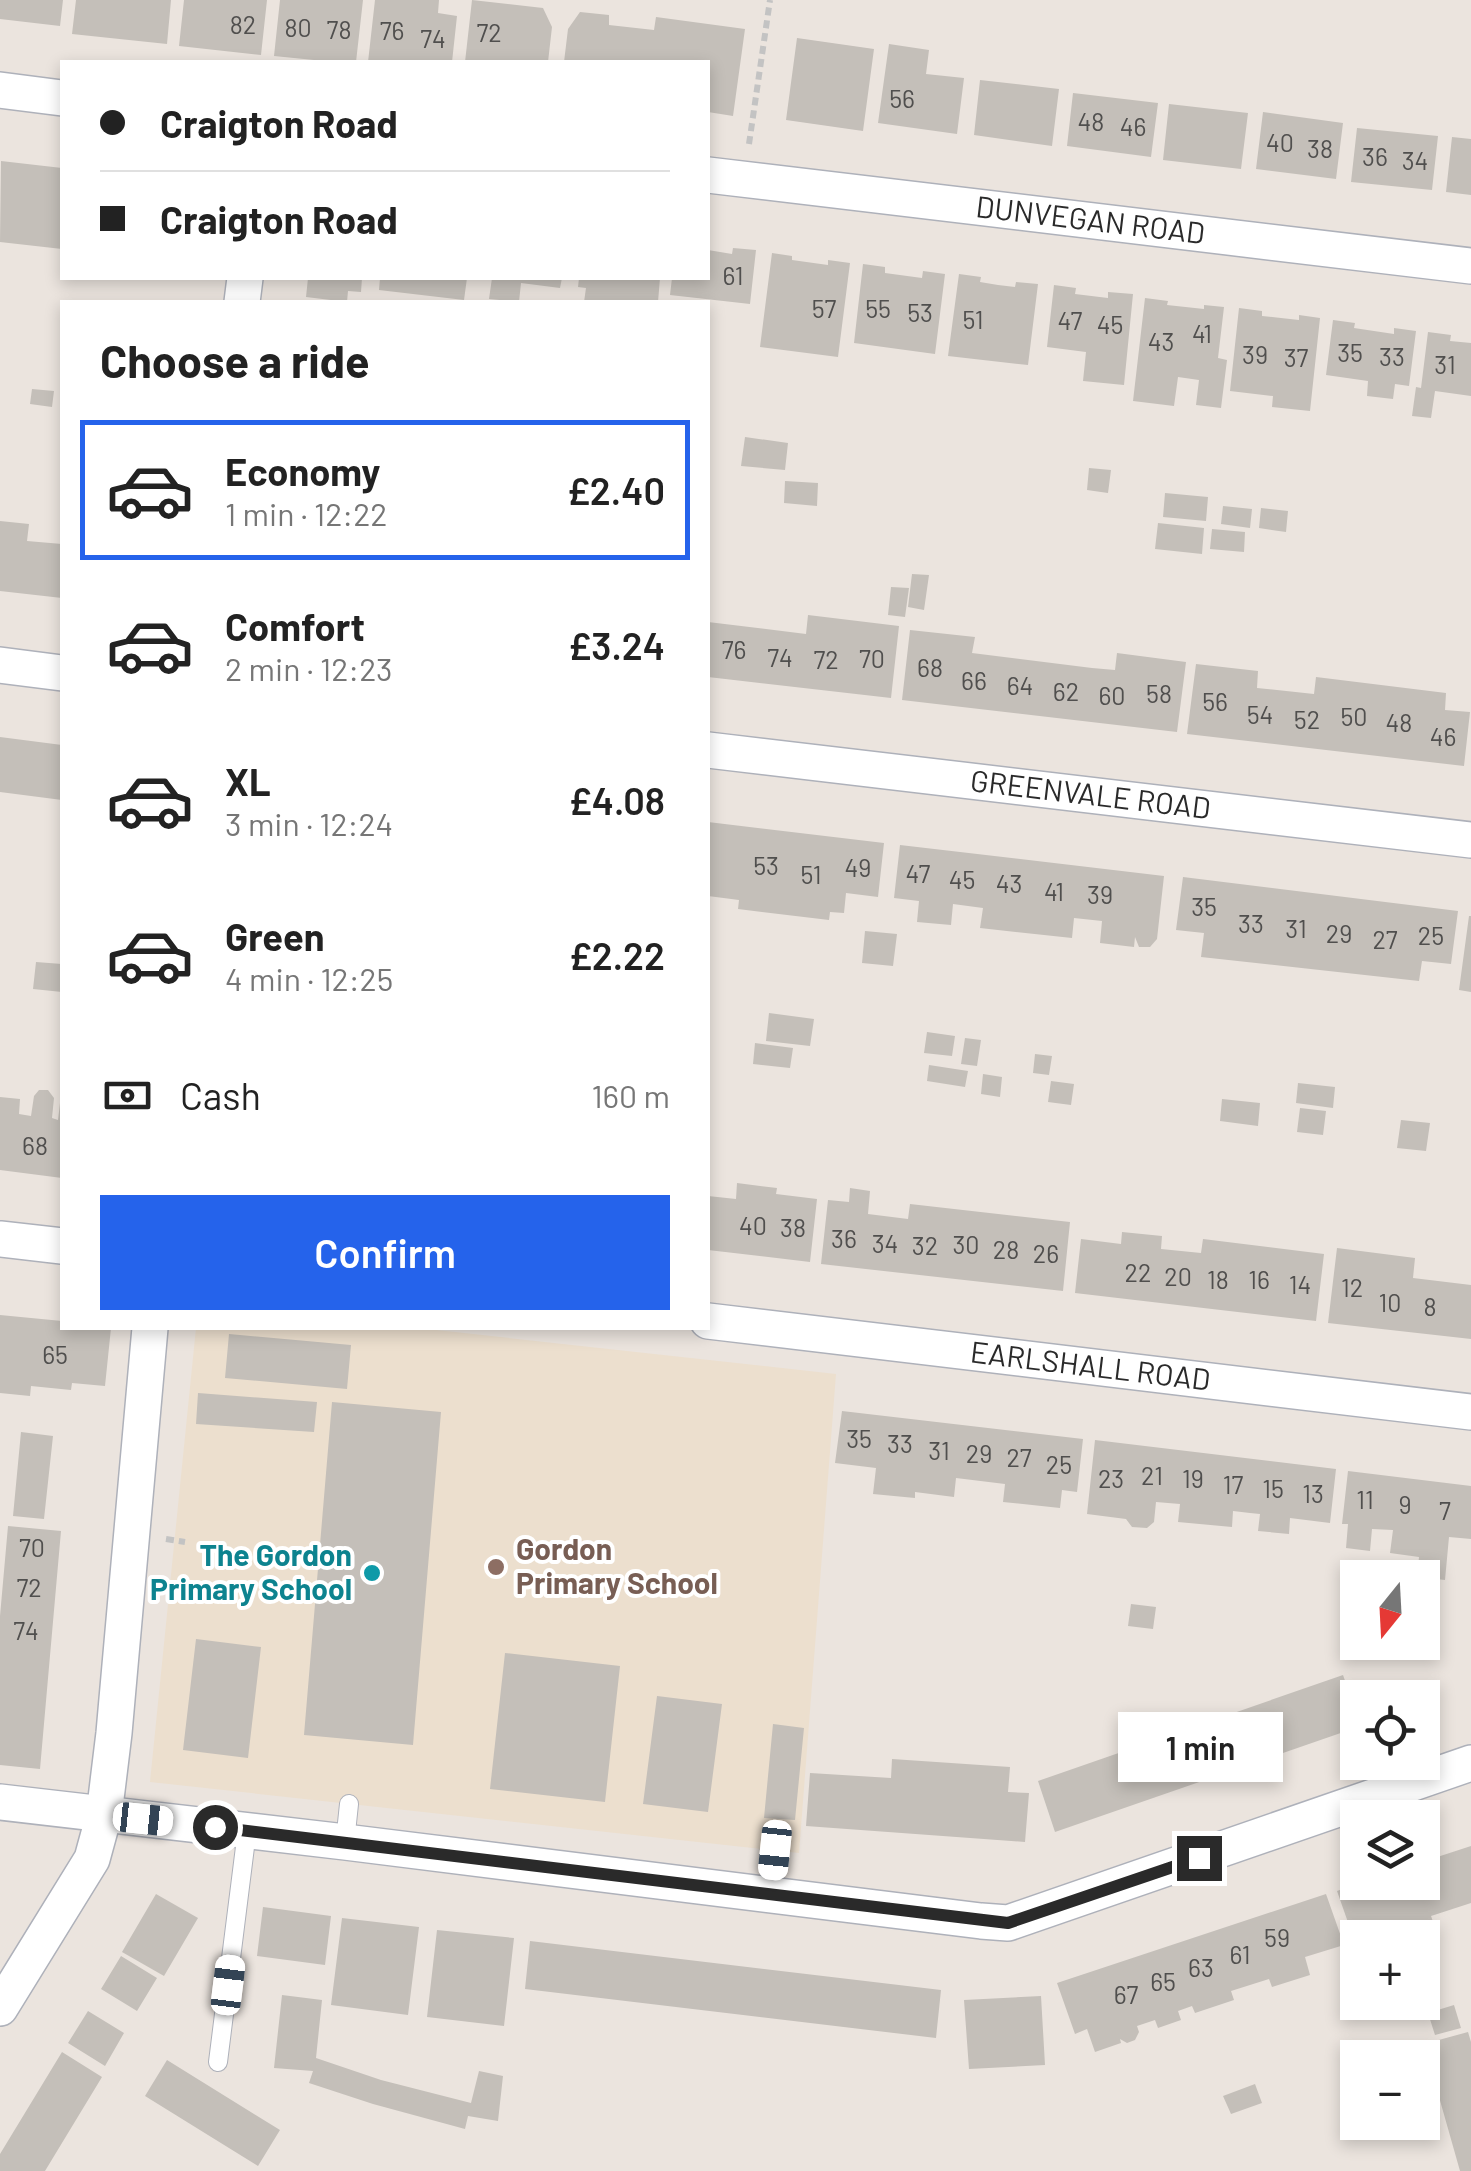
<!DOCTYPE html>
<meta charset="utf-8">
<style>
body{margin:0;font-family:Barlow,sans-serif;background:#f6f6f6;color:#222;height:100vh;display:flex;flex-direction:column;font-size:38px;white-space:nowrap}
*{box-sizing:border-box;margin:0}
p{font-size:32px;color:#767676}
.icon{flex:none;width:55px;height:55px;fill:none;stroke:currentColor;stroke-width:2;stroke-linecap:round;stroke-linejoin:round}
.map{position:relative;flex:1;overflow:hidden}
.side{position:absolute;left:60px;top:300px;width:650px;height:1030px;display:flex;flex-direction:column;background:#fff;border-radius:0px;box-shadow:0 5px 15px #0003}
.side>*{flex:none}
.guide{position:absolute;left:60px;top:60px;width:650px;height:220px;border-radius:0px;box-shadow:0 5px 15px #0003;display:grid;align-content:center;height:220px;padding:0 40px;background:#fff}
.needle{width:65px;rotate:198deg}
.fabs{position:absolute;left:1340px;top:1560px;display:grid;gap:20px}
.fabs a{display:grid;place-items:center;width:100px;height:100px;border-radius:0px;background:#fff;box-shadow:0 5px 15px #0003;font-size:50px}
.end{position:absolute;width:45px;height:45px;margin:-22px;border:12px solid #2a2a2a;background:#fff;box-shadow:0 0 0 5px #fff}
.from{border-radius:50%}
.bubble{position:absolute;height:70px;border-radius:0px;background:#fff;box-shadow:0 5px 15px #0003;font-size:32px;font-weight:600;line-height:70px;text-align:center}
.car{position:absolute;width:30px;height:60px;margin:-30px -15px;border-radius:12px;box-shadow:0 0 8px 2px #0007;background:linear-gradient(#fff 24%,#345 0 40%,#fff 0 76%,#345 0 86%,#fff 0)}
.guide b{display:flex;align-items:center;gap:35px;height:95px;font-size:38px}
.guide b+b{border-top:2px solid #e0e0e0}
.guide i{width:25px;height:25px;background:#222}
ul{padding:0;list-style:none}
li{display:flex;align-items:center;gap:30px;height:140px;margin:0 20px 15px;padding:0 20px;border:5px solid transparent;border-radius:0px}
li div{flex:1}
li b{display:block;font-size:38px}
li em{font-style:normal;font-weight:600}
li.selected{border-color:#2563eb}
li>.icon{width:90px;height:90px;stroke-width:1.5}
h2{padding:0 40px;font-size:45px;line-height:120px}
.pay{display:flex;align-items:center;gap:25px;height:110px;padding:0 40px;font-size:38px}
.pay p{margin-inline-start:auto}
.cta{display:flex;gap:20px;margin-top:auto;padding:20px 40px}
.cta a{flex:1;height:115px;border-radius:0px;background:#2563eb;color:#fff;font-size:40px;font-weight:600;line-height:115px;text-align:center}
.map>svg:first-child{display:block}
</style>
<div class="map">
<svg width="1471" height="2171" viewBox="0 0 1471 2171">
<rect width="100%" height="100%" fill="#ebe4de"/>
<!-- education -->
<path fill="#ecdfce" d="M196,1328H418L836,1374L799,1853L150,1782Z"/>
<!-- building -->
<path fill="#c4bfb9" d="M0,0H63L60,26L0,19Z
M76,0H171L167,44L72,34Z
M184,0H267L261,55L179,46Z
M280,0H363L356,62H334L274,56Z
M375,0H439L438,13L457,16L452,62H368Z
M472,0L543,8L552,27L548,62H465Z
M580,12L609,15V25L654,30L656,17L745,29L733,116L708,112V62H564L568,29Z
M797,38L874,49L863,131L786,120Z
M889,44L929,50L926,74L964,78L957,134L878,123Z
M980,80L1059,89L1052,146L974,135Z
M1073,93L1158,103L1151,157L1067,146Z
M1169,104L1248,113L1241,169L1163,160Z
M1263,112L1343,123L1336,179L1256,169Z
M1357,128L1438,136L1432,190L1351,182Z
M1452,137L1471,139V195L1446,192Z
M1,161L62,168V249L0,242Z
M733,248L756,250L750,304L670,295L672,278H708V250L732,254Z
M772,253L792,256V260L828,265V260L850,263L838,357L760,347Z
M863,264L885,267V273L922,278L923,271L945,274L935,354L854,343Z
M959,274L981,277L980,282L998,285L1015,287L1016,282L1038,284L1028,365L948,356Z
M308,278H362L361,292L348,291L347,302L306,297Z
M380,278H467L464,300L379,290Z
M492,278H562L560,288L521,283L519,302L489,299Z
M579,278H660L658,302H584L586,288L578,287Z
M1054,285L1076,288L1075,294L1108,298V292L1133,294L1124,385L1083,381L1086,352L1047,347Z
M1145,298L1168,301L1167,305L1204,309V305L1224,307L1218,358L1227,360L1221,408L1196,405L1199,380L1178,377L1174,406L1133,401Z
M1239,308L1262,311V316L1281,318L1299,320V315L1320,318L1310,411L1272,407L1273,396L1230,391Z
M1333,320L1355,323L1354,328L1394,334V328L1416,331L1409,386L1395,384L1393,399L1367,396L1368,381L1326,375Z
M1428,332L1451,335L1450,341L1471,343V396L1435,391L1431,418L1412,416L1416,387L1421,388Z
M32,389L54,391L52,407L30,404Z
M745,437L788,443L785,470L741,466Z
M1089,468L1111,470L1108,493L1087,490Z
M785,481L818,483L817,506L784,503Z
M1165,493L1208,497L1206,521L1163,517Z
M1223,506L1252,509L1250,528L1221,524Z
M1261,508L1288,511L1286,532L1259,528Z
M0,521L29,524L27,541L62,544V598L0,591Z
M1158,523L1204,528L1202,554L1155,549Z
M1212,529L1245,532L1244,552L1210,549Z
M912,574L929,575L924,610L908,607Z
M891,587L909,588L905,617L888,615Z
M808,615L899,626L891,698L708,677V622L806,634Z
M910,630L975,637L972,653L1092,668L1115,670L1117,653L1186,662L1177,732L902,700Z
M1196,664L1258,671L1257,688L1314,694L1316,677L1446,693L1445,710L1470,712L1464,766L1187,734Z
M0,737L62,745V800L0,792Z
M708,822L884,843L878,897L846,893L844,913L830,912L829,920L738,909L739,900L708,896Z
M900,845L1164,876L1157,939L1150,947H1139L1135,937L1134,947L1100,943L1102,921L1074,918L1072,938L980,928L983,908L953,904L951,925L917,922L919,901L894,898Z
M1183,877L1458,911L1451,964L1422,961L1419,981L1201,957L1204,933L1176,930Z
M1469,916H1471V992L1459,990Z
M865,931L897,934L893,966L862,963Z
M36,962L62,964V992L33,989Z
M769,1013L814,1019L810,1046L766,1041Z
M927,1032L955,1036L952,1056L924,1053Z
M965,1038L981,1040L977,1066L961,1064Z
M755,1043L793,1048L790,1068L753,1064Z
M1035,1054L1052,1056L1049,1075L1033,1073Z
M929,1065L968,1071L965,1087L927,1081Z
M983,1074L1002,1077L1000,1097L981,1094Z
M1051,1081L1074,1084L1071,1105L1048,1102Z
M1298,1083L1335,1087L1333,1108L1296,1103Z
M39,1090H48L54,1098L52,1118L58,1120L60,1103H62V1178L0,1170V1097L20,1099L19,1114L31,1116L34,1096Z
M1222,1099L1260,1103L1258,1126L1220,1121Z
M1300,1108L1326,1111L1323,1135L1297,1132Z
M1401,1120L1430,1123L1426,1151L1397,1148Z
M737,1183L777,1188L776,1194L817,1199L810,1262L708,1250V1196L736,1199Z
M850,1188L870,1191L868,1214L908,1219L910,1204L1070,1222L1063,1291L821,1264L828,1200L849,1202Z
M1122,1232L1162,1236L1161,1249L1201,1253L1203,1239L1324,1254L1316,1321L1075,1293L1081,1239L1121,1244Z
M1337,1248L1415,1258L1413,1278L1471,1285V1339L1328,1323Z
M0,1315L62,1321V1328H111L105,1386L72,1383L71,1390L31,1386L30,1396L0,1393Z
M229,1334L351,1345L347,1389L225,1378Z
M198,1393L317,1402L314,1432L196,1424Z
M332,1402L441,1412L413,1745L304,1735Z
M842,1411L1083,1439L1077,1492L1062,1490L1060,1508L1003,1502L1005,1484L956,1478L954,1497L915,1492V1498L873,1494L876,1468L835,1463Z
M21,1432L53,1436L44,1519L13,1516Z
M1095,1440L1336,1469L1330,1523L1290,1518L1289,1534L1258,1531L1260,1514L1250,1513L1233,1511L1232,1527L1178,1522L1180,1504L1156,1502L1154,1522L1147,1528L1132,1527L1126,1519L1087,1514Z
M1348,1471L1471,1486V1539L1449,1537L1445,1580L1417,1577L1419,1557L1390,1553L1393,1530L1372,1529L1370,1551L1346,1548L1348,1524H1342Z
M8,1526L61,1531L40,1769L0,1765V1616Z
M1131,1604L1156,1607L1153,1629L1128,1626Z
M196,1639L261,1647L248,1758L183,1750Z
M505,1653L620,1666L605,1802L490,1789Z
M1343,1675L1358,1717V1727L1055,1832L1038,1781Z
M657,1696L722,1704L708,1812L643,1804Z
M773,1724L804,1728L795,1820L764,1818Z
M892,1759L1010,1767L1008,1792L1029,1793L1025,1842L806,1826L810,1773L891,1778Z
M1471,1846V1903L1431,1916L1436,1930L1409,1938L1405,1925L1367,1938H1358L1357,1948L1337,1891L1361,1882H1422V1862Z
M156,1894L198,1918L164,1976L122,1952Z
M1326,1894L1344,1945L1305,1957L1310,1975L1272,1987L1269,1979L1231,1991L1234,2000L1195,2013L1192,2006L1178,2011L1181,2020L1158,2028L1155,2020L1137,2026L1139,2032L1135,2040L1127,2043L1120,2039L1121,2043L1095,2052L1087,2029L1075,2034L1057,1983Z
M263,1907L331,1916L325,1965L257,1956Z
M342,1918L419,1927L408,2015L331,2005Z
M437,1930L514,1938L504,2026L427,2017Z
M530,1941L941,1990L936,2038L525,1989Z
M121,1956L157,1978L137,2011L101,1989Z
M282,1995L322,2000L316,2058L381,2080L471,2103L479,2071L503,2076L498,2121L468,2116L465,2129L373,2104L309,2083L313,2071L274,2068Z
M1041,1996L1045,2065L969,2069L964,2000Z
M1454,2005L1461,2028L1435,2035L1428,2013Z
M88,2011L124,2033L105,2066L68,2043Z
M1468,2032L1471,2042V2171H1460L1424,2044Z
M62,2052L102,2077L45,2171H0V2154Z
M167,2060L280,2130L258,2166L145,2096Z
M1255,2084L1262,2103L1231,2114L1223,2096Z"/>
<g fill="none" stroke-linecap="round" stroke-linejoin="round">
<!-- service casing -->
<g stroke="#aeb1ba" stroke-width="20">
<path id="service" d="M345,1842L349,1804
M770,1896L775,1850
M218,2062L247,1831"/>
</g>
<!-- minor casing -->
<g stroke="#aeb1ba" stroke-width="38">
<g id="minor">
<path d="M0,90L62,98"/>
<path id="s1" d="M708,175L1471,266"/>
<path d="M242,302L245,278"/>
<path d="M0,665L62,673"/>
<path id="s2" d="M708,750L1471,840"/>
<path d="M0,1239L62,1246"/>
<path id="s3" d="M708,1321L1471,1412"/>
<path d="M0,1802L345,1842L981,1921L1008,1923L1471,1763"/>
<path d="M0,2008L92,1859L104,1815L114,1733L150,1328"/>
</g>
</g>
<!-- path -->
<path stroke="#c3c3c3" stroke-width="6" stroke-dasharray="8 5" stroke-linecap="butt" d="M749,144L770,0
M166,1539L185,1542"/>
<!-- service -->
<use href="#service" stroke="#fff" stroke-width="18"/>
<!-- minor -->
<use href="#minor" stroke="#fff" stroke-width="35"/>
</g>
<g fill="none" stroke-linecap="round" stroke-linejoin="round">
<!-- route -->
<path stroke="#2a2a2a" stroke-width="12" d="M215,1827L1008,1923L1199,1858"/>
</g>
<!-- markers -->
<circle fill="#8d6e63" stroke="#fff" stroke-width="4" cx="496" cy="1567" r="10"/>
<circle fill="#0f9aa8" stroke="#fff" stroke-width="4" cx="372" cy="1573" r="10"/>
<g text-anchor="middle" stroke-width="8" stroke-linejoin="round" paint-order="stroke">
<!-- number labels -->
<g font-size="25" fill="#504f4e">
<text x="243" y="34">82</text>
<text x="298" y="37">80</text>
<text x="339" y="39">78</text>
<text x="392" y="40">76</text>
<text x="489" y="42">72</text>
<text x="433" y="48">74</text>
<text x="902" y="108">56</text>
<text x="1091" y="131">48</text>
<text x="1133" y="136">46</text>
<text x="1280" y="152">40</text>
<text x="1320" y="158">38</text>
<text x="1375" y="166">36</text>
<text x="1415" y="170">34</text>
<text x="733" y="285">61</text>
<text x="824" y="318">57</text>
<text x="878" y="318">55</text>
<text x="920" y="322">53</text>
<text x="973" y="329">51</text>
<text x="1070" y="330">47</text>
<text x="1110" y="334">45</text>
<text x="1202" y="343">41</text>
<text x="1161" y="351">43</text>
<text x="1350" y="362">35</text>
<text x="1255" y="364">39</text>
<text x="1392" y="366">33</text>
<text x="1296" y="367">37</text>
<text x="1445" y="374">31</text>
<text x="734" y="659">76</text>
<text x="780" y="667">74</text>
<text x="872" y="668">70</text>
<text x="826" y="669">72</text>
<text x="930" y="677">68</text>
<text x="974" y="690">66</text>
<text x="1020" y="695">64</text>
<text x="1066" y="701">62</text>
<text x="1159" y="703">58</text>
<text x="1112" y="705">60</text>
<text x="1215" y="711">56</text>
<text x="1260" y="724">54</text>
<text x="1354" y="726">50</text>
<text x="1307" y="729">52</text>
<text x="1399" y="732">48</text>
<text x="1443" y="746">46</text>
<text x="766" y="875">53</text>
<text x="858" y="877">49</text>
<text x="918" y="883">47</text>
<text x="811" y="884">51</text>
<text x="962" y="889">45</text>
<text x="1009" y="893">43</text>
<text x="1054" y="901">41</text>
<text x="1100" y="904">39</text>
<text x="1204" y="916">35</text>
<text x="1251" y="933">33</text>
<text x="1296" y="938">31</text>
<text x="1339" y="943">29</text>
<text x="1431" y="945">25</text>
<text x="1385" y="949">27</text>
<text x="35" y="1155">68</text>
<text x="753" y="1235">40</text>
<text x="793" y="1237">38</text>
<text x="844" y="1248">36</text>
<text x="885" y="1253">34</text>
<text x="966" y="1254">30</text>
<text x="925" y="1255">32</text>
<text x="1006" y="1259">28</text>
<text x="1046" y="1263">26</text>
<text x="1138" y="1282">22</text>
<text x="1178" y="1286">20</text>
<text x="1218" y="1289">18</text>
<text x="1259" y="1289">16</text>
<text x="1300" y="1294">14</text>
<text x="1352" y="1297">12</text>
<text x="1390" y="1312">10</text>
<text x="1430" y="1316">8</text>
<text x="55" y="1364">65</text>
<text x="859" y="1448">35</text>
<text x="900" y="1453">33</text>
<text x="939" y="1460">31</text>
<text x="979" y="1463">29</text>
<text x="1019" y="1467">27</text>
<text x="1059" y="1474">25</text>
<text x="1152" y="1485">21</text>
<text x="1111" y="1488">23</text>
<text x="1193" y="1488">19</text>
<text x="1233" y="1494">17</text>
<text x="1273" y="1498">15</text>
<text x="1313" y="1503">13</text>
<text x="1365" y="1509">11</text>
<text x="1405" y="1514">9</text>
<text x="1445" y="1520">7</text>
<text x="32" y="1557">70</text>
<text x="29" y="1597">72</text>
<text x="26" y="1640">74</text>
<text x="1277" y="1947">59</text>
<text x="1240" y="1964">61</text>
<text x="1201" y="1977">63</text>
<text x="1163" y="1991">65</text>
<text x="1126" y="2004">67</text>
</g>
<!-- street labels -->
<g font-size="30" fill="#2a2a2a" stroke="#fff">
<text dy="10" stroke="none"><textPath href="#s1" startOffset="385">DUNVEGAN ROAD</textPath></text>
<text dy="10" stroke="none"><textPath href="#s2" startOffset="385">GREENVALE ROAD</textPath></text>
<text dy="10" stroke="none"><textPath href="#s3" startOffset="385">EARLSHALL ROAD</textPath></text>
</g>
<!-- education labels -->
<g font-size="30" font-weight="bold" fill="#785e54" stroke="#fff" text-anchor="start">
<text x="516" y="1560">Gordon<tspan x="516" dy="34">Primary School</tspan></text>
</g>
<!-- culture labels -->
<g font-size="30" font-weight="bold" fill="#0d838f" stroke="#fff" text-anchor="end">
<text x="352" y="1566">The Gordon<tspan x="352" dy="34">Primary School</tspan></text>
</g>
</g>
</svg>
<div class="fabs">
<a><svg class="needle" viewBox="-14 -14 28 28"><path d="M0-13l5 13h-10z" fill="#e53935"/><path d="M0 13l5-13h-10z" fill="#767676"/></svg></a>
<a><svg class="icon" aria-label="locate" viewBox="0 0 24 24"><circle cx="12" cy="12" r="6"/><path d="M12 2v4M12 18v4M2 12h4M18 12h4"/></svg></a>
<a><svg class="icon" aria-label="layers" viewBox="0 0 24 24"><path d="M12 4l9 5-9 5-9-5zM3 14l9 5 9-5"/></svg></a>
<a>+</a>
<a>−</a>
</div>
<i class="end from" style="left:215px;top:1827px"></i>
<i class="end" style="left:1199px;top:1858px"></i>
<div class="bubble" style="left:1118px;top:1712px;width:165px">1 min</div>
<i class="car" style="left:143px;top:1819px;rotate:96deg"></i>
<i class="car" style="left:775px;top:1850px;rotate:186deg"></i>
<i class="car" style="left:228px;top:1985px;rotate:7deg"></i>
<div class="guide">
<b><i class="from"></i>Craigton Road</b>
<b><i></i>Craigton Road</b>
</div>
<section class="side">
<h2>Choose a ride</h2>
<ul>
<li class="selected"><svg class="icon" aria-label="car" viewBox="0 0 24 24"><path d="M5 17H2v-5l4-1 3-4h7l3 4 3 1v5h-3M9 17h6M6 11h13"/><circle cx="7" cy="17" r="2"/><circle cx="17" cy="17" r="2"/></svg><div><b>Economy</b><p>1 min · 12:22</p></div><em>£2.40</em></li>
<li><svg class="icon" aria-label="car" viewBox="0 0 24 24"><path d="M5 17H2v-5l4-1 3-4h7l3 4 3 1v5h-3M9 17h6M6 11h13"/><circle cx="7" cy="17" r="2"/><circle cx="17" cy="17" r="2"/></svg><div><b>Comfort</b><p>2 min · 12:23</p></div><em>£3.24</em></li>
<li><svg class="icon" aria-label="car" viewBox="0 0 24 24"><path d="M5 17H2v-5l4-1 3-4h7l3 4 3 1v5h-3M9 17h6M6 11h13"/><circle cx="7" cy="17" r="2"/><circle cx="17" cy="17" r="2"/></svg><div><b>XL</b><p>3 min · 12:24</p></div><em>£4.08</em></li>
<li><svg class="icon" aria-label="car" viewBox="0 0 24 24"><path d="M5 17H2v-5l4-1 3-4h7l3 4 3 1v5h-3M9 17h6M6 11h13"/><circle cx="7" cy="17" r="2"/><circle cx="17" cy="17" r="2"/></svg><div><b>Green</b><p>4 min · 12:25</p></div><em>£2.22</em></li>
</ul>
<div class="pay"><svg class="icon" aria-label="cash" viewBox="0 0 24 24"><path d="M3 7h18v10H3z"/><circle cx="12" cy="12" r="2"/></svg>Cash<p>160 m</p></div>
<div class="cta"><a>Confirm</a></div>
</section>
</div>
